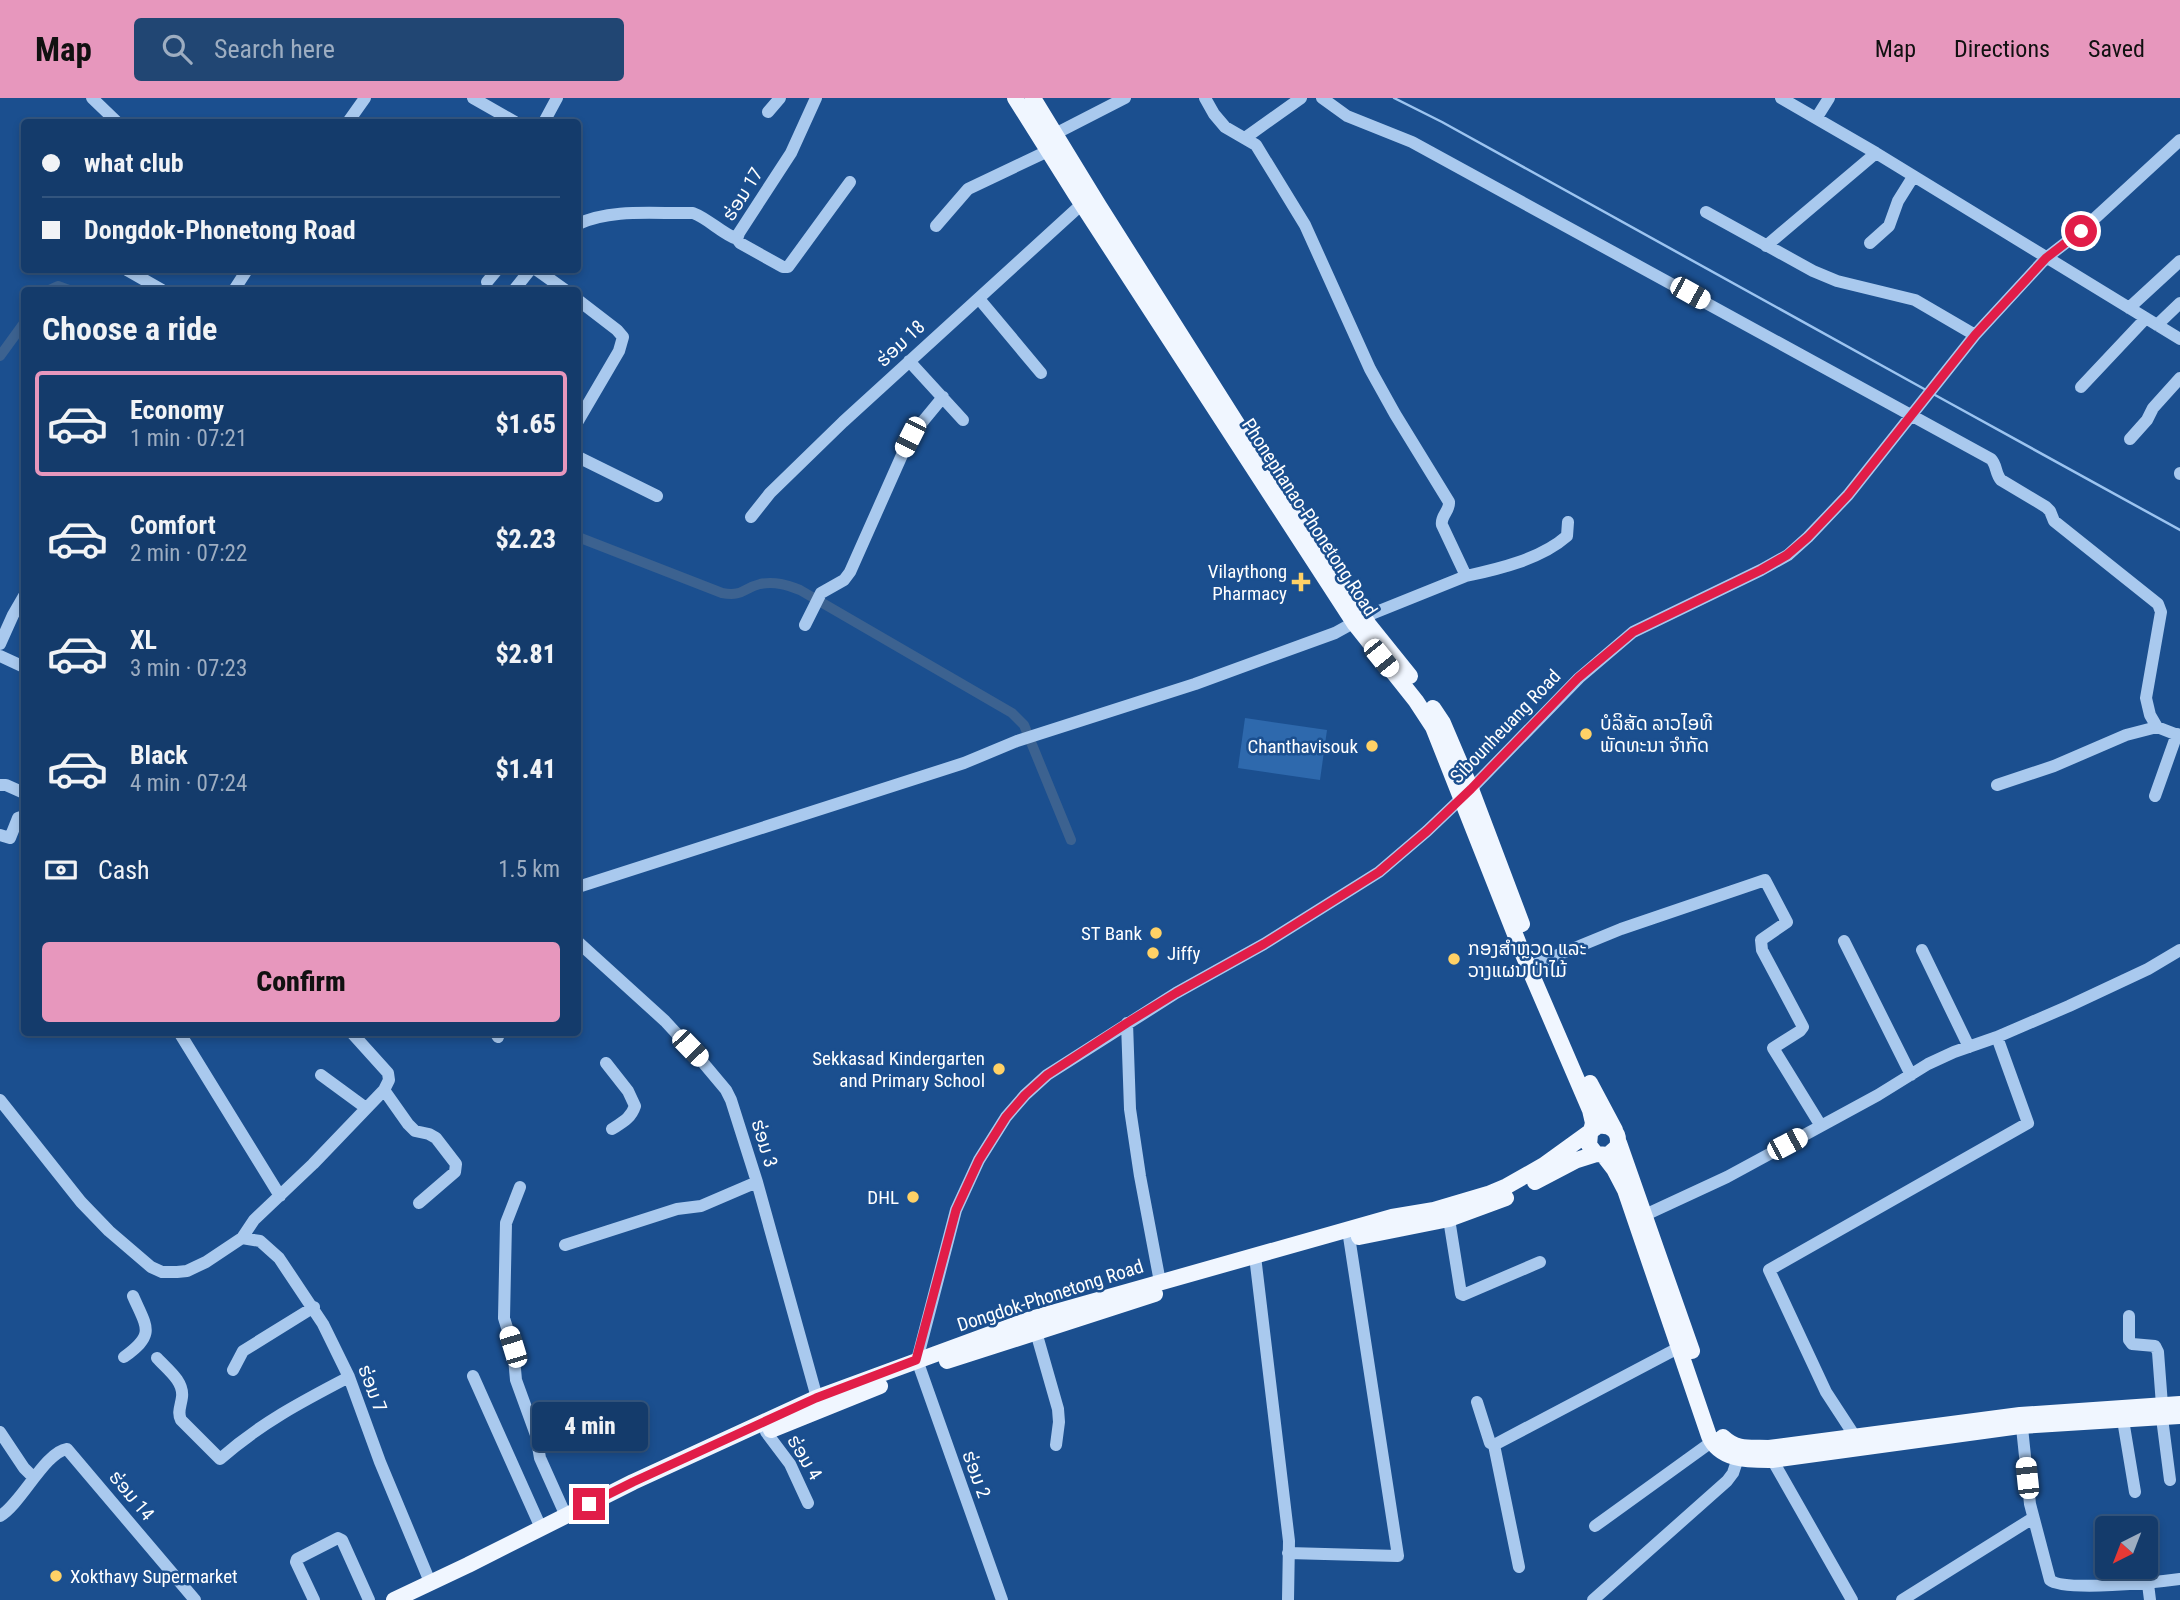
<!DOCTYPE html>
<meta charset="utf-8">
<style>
body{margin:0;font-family:"Roboto Condensed","Noto Sans Lao",sans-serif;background:#214673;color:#f1f3f6;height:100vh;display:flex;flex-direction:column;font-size:26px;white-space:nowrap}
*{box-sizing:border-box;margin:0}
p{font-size:23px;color:#9dadc1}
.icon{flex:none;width:38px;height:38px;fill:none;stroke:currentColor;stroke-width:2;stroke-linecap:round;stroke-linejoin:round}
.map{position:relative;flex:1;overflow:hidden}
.drawer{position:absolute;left:21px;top:189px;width:560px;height:749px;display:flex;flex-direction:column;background:#143b6b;border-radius:7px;box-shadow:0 4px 10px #0003,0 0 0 2px #33557e}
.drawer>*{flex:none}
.hud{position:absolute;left:21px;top:21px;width:560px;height:154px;border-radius:7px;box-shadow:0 4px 10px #0003,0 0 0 2px #33557e;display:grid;align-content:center;height:154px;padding:0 21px;background:#143b6b}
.needle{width:46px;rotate:222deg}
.tools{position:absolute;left:2095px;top:1418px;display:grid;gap:14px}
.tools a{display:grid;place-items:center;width:63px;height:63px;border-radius:7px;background:#143b6b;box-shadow:0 4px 10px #0003,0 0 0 2px #33557e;font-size:35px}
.end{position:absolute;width:32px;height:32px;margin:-16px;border:9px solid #e11d48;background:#fff;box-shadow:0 0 0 4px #fff}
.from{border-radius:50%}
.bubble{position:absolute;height:49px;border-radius:7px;background:#143b6b;box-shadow:0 4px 10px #0003,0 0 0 2px #33557e;font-size:23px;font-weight:800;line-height:49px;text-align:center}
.car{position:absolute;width:21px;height:42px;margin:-21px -10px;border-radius:9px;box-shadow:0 0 5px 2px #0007;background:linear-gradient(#fff 24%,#345 0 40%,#fff 0 76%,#345 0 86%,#fff 0)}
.hud b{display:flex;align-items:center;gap:24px;height:66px;font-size:26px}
.hud b+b{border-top:2px solid #33557e}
.hud i{width:18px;height:18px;background:#f1f3f6}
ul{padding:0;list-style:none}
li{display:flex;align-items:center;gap:21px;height:105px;margin:0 14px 10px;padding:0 7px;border:4px solid transparent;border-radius:7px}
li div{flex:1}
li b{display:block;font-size:26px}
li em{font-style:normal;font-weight:800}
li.current{border-color:#e797bd}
li>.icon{width:63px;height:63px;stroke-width:1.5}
h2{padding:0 21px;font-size:32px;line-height:84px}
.pay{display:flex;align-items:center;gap:18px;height:77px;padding:0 21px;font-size:26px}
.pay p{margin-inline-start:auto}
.cta{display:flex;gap:14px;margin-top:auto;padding:14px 21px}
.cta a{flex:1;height:80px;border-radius:7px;background:#e797bd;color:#111;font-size:28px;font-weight:800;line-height:80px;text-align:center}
header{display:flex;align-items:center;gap:42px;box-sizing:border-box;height:98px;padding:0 35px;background:#e797bd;color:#111}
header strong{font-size:33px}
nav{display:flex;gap:38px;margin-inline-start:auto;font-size:24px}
.search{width:490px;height:63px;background:#214673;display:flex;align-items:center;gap:18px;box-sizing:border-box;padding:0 24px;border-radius:7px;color:#9dadc1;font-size:26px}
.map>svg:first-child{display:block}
</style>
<header>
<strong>Map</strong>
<div class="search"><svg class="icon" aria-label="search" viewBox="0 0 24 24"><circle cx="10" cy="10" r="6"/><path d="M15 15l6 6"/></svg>Search here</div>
<nav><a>Map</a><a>Directions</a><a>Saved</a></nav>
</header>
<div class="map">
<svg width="2180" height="1502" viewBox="0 0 2180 1502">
<rect width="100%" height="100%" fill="#1b4f8f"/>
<!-- green -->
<path fill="#2e69ad" d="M1245,620L1327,632L1320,682L1238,670Z"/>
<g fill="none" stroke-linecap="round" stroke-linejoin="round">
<!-- stream -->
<path stroke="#9cc4f0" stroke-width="2.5" d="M1394,0L1442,24L1926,292
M1935,297L2180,432"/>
<!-- canal -->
<path stroke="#3c6290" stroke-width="10" d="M49,192L58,188L69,192
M0,258L24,225
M578,439L722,495C743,499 743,490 760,486C775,483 787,487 800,492L1012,615L1024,627L1071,742"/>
<!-- minor -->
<path stroke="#a9c9ee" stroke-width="12" d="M92,0L117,24
M473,0L515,24
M816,0L791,55L739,135L737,141L740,145L783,169H788L850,84
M1322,0L1347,18L1412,44L1991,361C1997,367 1995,375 2001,382L2046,409L2050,413L2054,423L2158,506L2161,514L2146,600L2150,617L2157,629L2180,638
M1781,0L1876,55L2180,241
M768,14L780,0
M1817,19L1829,0
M348,24L365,0
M544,24L557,0
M1047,40L1125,0
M1245,40L1301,0
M1706,114L1813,173L1837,183L1915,202L1975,237
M578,126C612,110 656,116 693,115C709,121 721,135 737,141
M936,128L968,91L1048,53
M1870,145L1889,128L1898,103L1913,79
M1766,148L1876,55
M127,172L162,192
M537,172L565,192
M487,184L497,172
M234,192L247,172
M514,192L530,172
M578,202L617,232L623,239L619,253L578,323
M980,202L1041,275
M2129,210L2180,163
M2157,227L2180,205
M909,263L963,322
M2081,289L2146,220
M2130,341L2147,322L2153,310L2180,280
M578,359L657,398
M2180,376V375
M751,419L770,395L843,324L1082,106
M1466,478C1499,471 1541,461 1567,438L1568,424
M805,527L821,495L844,482L850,474L910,339L943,299
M0,546L13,517L24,498
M0,558L24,569
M0,687H6L24,695
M1997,687L2054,668L2126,637L2157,629
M2155,698L2177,636
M0,737L10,740L18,720L24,718
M578,789L964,665L1017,643L1195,586L1335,535L1364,519L1466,478L1442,427C1440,418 1450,413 1449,404L1395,316L1370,271L1305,127L1256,47L1225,29L1214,16L1205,0
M1844,843L1911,977
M578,844L665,923L700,961L726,992L731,1002L757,1084L819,1307
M1922,852L1969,949
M1538,865L1621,831L1765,782L1787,824L1761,842L1762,852L1803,929L1800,933L1773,950L1821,1028
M1127,925L1130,1011L1140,1078L1160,1184
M179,934L280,1098
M495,934L498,939
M606,965L628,993L635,1008C631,1020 623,1024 612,1031
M321,977L366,1010
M384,992L408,1026L415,1033L429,1036L436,1040L456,1066L455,1074L419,1105
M0,1002L81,1104L109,1133L151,1169L162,1174H177L187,1173L206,1164L242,1140L254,1122L313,1066L384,992L389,982L388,975L351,934
M520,1089L506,1125L504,1220L513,1249L516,1282L536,1337L540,1360L566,1418
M1645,1117L1727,1079L1878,997L1928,966L1954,954L1997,939L2069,908L2148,871L2180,852
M1449,1121L1461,1196L1463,1197L1540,1164
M242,1140L260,1143L279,1160L323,1226L349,1279L380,1364L430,1484
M565,1147L677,1111L701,1108L757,1084
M1255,1158L1289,1443L1288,1502
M2129,1218V1242L2132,1246L2155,1248L2158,1254L2162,1307
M1036,1234L1058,1311L1059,1324L1056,1347
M124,1259C156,1236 147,1230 133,1198
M157,1260C167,1271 184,1283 182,1299C181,1308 177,1314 181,1322L220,1361C261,1325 301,1304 349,1279
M233,1272L243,1253L314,1209
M473,1278L541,1430
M1477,1304L1490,1345L1494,1347L1519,1469
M2021,1320L2030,1406L2050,1482C2064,1494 2158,1484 2180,1481
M2162,1320L2170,1382
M2123,1322L2135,1394
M0,1334L24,1370L34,1380
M766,1334L790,1366L808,1405
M1856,1340L1826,1294L1769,1172L2028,1025L1997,939
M1494,1347L1680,1249
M1769,1356L1852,1502
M0,1418C21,1406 45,1354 67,1351L195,1502
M1595,1428L1717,1340
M1288,1455L1398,1458L1348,1132
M2148,1486L2150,1502
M314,1502L296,1464L297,1461L338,1440L342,1442L369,1502
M1002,1502L917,1262L956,1112L979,1062L1006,1019L1025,997L1047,977L1176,895L1264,846L1379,774L1427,733L1471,691L1579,580L1633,534L1761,472L1788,457L1808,439L1848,397L1975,237L2046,160L2081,133L2180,42
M1593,1502L1727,1383L1733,1375L1738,1360
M1902,1502L2033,1420"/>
<!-- major -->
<path stroke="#f0f6ff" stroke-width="16" d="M1015,0L1076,97L1354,525L1416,603L1433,629L1522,854L1590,1012L1593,1025L1591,1033
M1033,0L1099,108L1241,332L1369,527L1410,578
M1433,610L1443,625L1471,691L1522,826
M1590,985L1615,1032
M1619,1045L1692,1253
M1604,1058L1614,1071L1625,1092L1709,1338C1720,1363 1749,1362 1772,1362L2020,1328L2180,1318
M1535,1084L1577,1062L1596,1056
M1359,1139L1449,1121L1506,1100
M947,1263L1155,1196
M771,1332L880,1288
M1723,1339C1738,1353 1750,1349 1769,1350L2020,1317L2180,1306
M394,1502L468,1467L633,1384L816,1300L1031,1221L1392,1119L1434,1112L1488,1096L1507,1088L1544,1067L1598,1028C1612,1026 1621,1035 1617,1049L1608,1057L1596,1056L1589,1047L1590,1036"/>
</g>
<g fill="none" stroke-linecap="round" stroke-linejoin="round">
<!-- route -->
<path stroke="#e11d48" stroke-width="9" d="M589,1406L633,1384L816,1300L916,1262L956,1112L979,1062L1006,1019L1025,997L1047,977L1127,925L1176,895L1264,846L1379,774L1427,733L1471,691L1578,580L1633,534L1761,472L1787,457L1808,439L1848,397L1975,237L2046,160L2081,133"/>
</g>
<!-- markers -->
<g fill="#ffd166" stroke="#1b4f8f" stroke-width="2.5">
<path d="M1297.5 473.5h7v7h7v7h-7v7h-7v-7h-7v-7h7z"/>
<circle cx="1586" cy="636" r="7"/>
<circle cx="1372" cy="648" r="7"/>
<circle cx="1156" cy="835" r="7"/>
<circle cx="1153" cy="855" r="7"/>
<circle cx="1454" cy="861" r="7"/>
<circle cx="999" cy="971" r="7"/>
<circle cx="913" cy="1099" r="7"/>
<circle cx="56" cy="1478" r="7"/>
</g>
<g text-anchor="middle" stroke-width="5" stroke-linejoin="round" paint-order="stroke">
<!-- street labels -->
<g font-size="19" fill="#fff" stroke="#1b4f8f">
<text transform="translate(742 96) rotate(-58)" y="7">ຮ່ອມ 17</text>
<text transform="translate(900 245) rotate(-43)" y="7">ຮ່ອມ 18</text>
<text transform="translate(1310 419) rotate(57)" y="7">Phonephanao-Phonetong Road</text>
<text transform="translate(1505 628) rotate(-46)" y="7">Sibounheuang Road</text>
<text transform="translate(765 1045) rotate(73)" y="7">ຮ່ອມ 3</text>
<text transform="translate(1050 1197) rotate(-18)" y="7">Dongdok-Phonetong Road</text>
<text transform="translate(373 1290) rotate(69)" y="7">ຮ່ອມ 7</text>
<text transform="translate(805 1359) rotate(59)" y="7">ຮ່ອມ 4</text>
<text transform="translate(977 1376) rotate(70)" y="7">ຮ່ອມ 2</text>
<text transform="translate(132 1397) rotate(50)" y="7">ຮ່ອມ 14</text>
</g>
<!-- poi labels -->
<g font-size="19" fill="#fff" stroke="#1b4f8f" text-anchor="end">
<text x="1287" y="480">Vilaythong<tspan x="1287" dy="22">Pharmacy</tspan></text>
<text x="1600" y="632" text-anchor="start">ບໍລິສັດ ລາວໄອທີ<tspan x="1600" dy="22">ພັດທະນາ ຈຳກັດ</tspan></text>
<text x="1358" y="655">Chanthavisouk</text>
<text x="1142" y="842">ST Bank</text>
<text x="1468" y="857" text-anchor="start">ກອງສໍາຫຼວດ ແລະ<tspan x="1468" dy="22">ວາງແຜນ ປ່າໄມ້</tspan></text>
<text x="1167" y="862" text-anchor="start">Jiffy</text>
<text x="985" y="967">Sekkasad Kindergarten<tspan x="985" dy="22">and Primary School</tspan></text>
<text x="899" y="1106">DHL</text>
<text x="70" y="1485" text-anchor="start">Xokthavy Supermarket</text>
</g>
</g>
</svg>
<div class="tools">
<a><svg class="needle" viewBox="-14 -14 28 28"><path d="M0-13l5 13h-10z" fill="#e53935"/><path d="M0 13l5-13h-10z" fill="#9dadc1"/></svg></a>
</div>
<i class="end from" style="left:2081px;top:133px"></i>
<i class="end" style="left:589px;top:1406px"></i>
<div class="bubble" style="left:532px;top:1304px;width:116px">4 min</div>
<i class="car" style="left:1690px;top:195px;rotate:119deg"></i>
<i class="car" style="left:910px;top:339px;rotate:207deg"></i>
<i class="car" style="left:1381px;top:560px;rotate:141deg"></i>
<i class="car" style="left:690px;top:950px;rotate:136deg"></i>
<i class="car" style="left:1787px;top:1046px;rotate:62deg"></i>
<i class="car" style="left:513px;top:1249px;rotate:343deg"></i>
<i class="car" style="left:2027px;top:1380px;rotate:354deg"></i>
<div class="hud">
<b><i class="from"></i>what club</b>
<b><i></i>Dongdok-Phonetong Road</b>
</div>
<section class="drawer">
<h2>Choose a ride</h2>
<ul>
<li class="current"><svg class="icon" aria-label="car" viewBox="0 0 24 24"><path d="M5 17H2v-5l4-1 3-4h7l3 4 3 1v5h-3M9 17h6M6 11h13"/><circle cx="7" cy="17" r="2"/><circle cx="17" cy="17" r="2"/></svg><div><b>Economy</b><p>1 min · 07:21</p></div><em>$1.65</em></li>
<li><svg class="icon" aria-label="car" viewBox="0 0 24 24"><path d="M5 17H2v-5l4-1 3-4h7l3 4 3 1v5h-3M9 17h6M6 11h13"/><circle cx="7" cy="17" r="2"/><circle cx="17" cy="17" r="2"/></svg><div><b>Comfort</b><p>2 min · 07:22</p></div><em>$2.23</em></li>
<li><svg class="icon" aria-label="car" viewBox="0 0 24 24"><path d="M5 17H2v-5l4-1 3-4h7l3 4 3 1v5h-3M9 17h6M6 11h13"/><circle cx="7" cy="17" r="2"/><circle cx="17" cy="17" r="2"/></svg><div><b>XL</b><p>3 min · 07:23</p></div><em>$2.81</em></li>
<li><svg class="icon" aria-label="car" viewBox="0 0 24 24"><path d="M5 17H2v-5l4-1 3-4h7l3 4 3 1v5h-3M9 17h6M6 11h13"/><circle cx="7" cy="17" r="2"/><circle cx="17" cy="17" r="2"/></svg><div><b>Black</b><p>4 min · 07:24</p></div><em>$1.41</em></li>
</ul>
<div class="pay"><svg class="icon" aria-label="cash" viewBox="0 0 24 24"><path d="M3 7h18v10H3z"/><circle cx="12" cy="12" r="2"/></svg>Cash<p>1.5 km</p></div>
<div class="cta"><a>Confirm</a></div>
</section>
</div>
